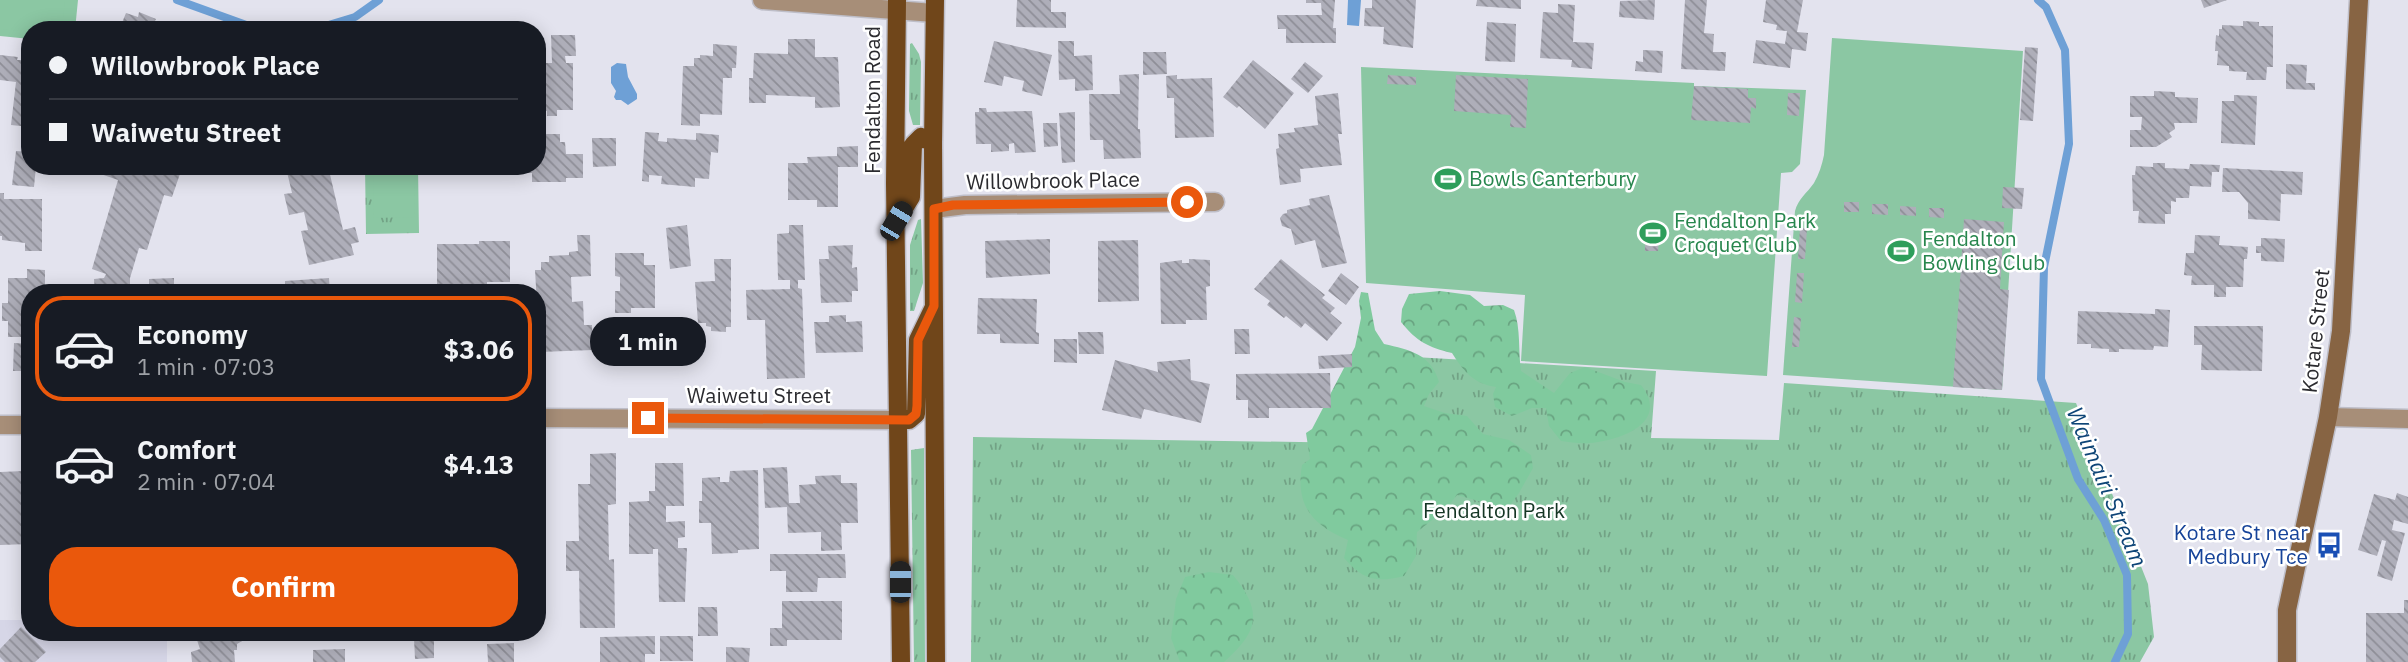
<!DOCTYPE html>
<meta charset="utf-8">
<style>
body{margin:0;font-family:"IBM Plex Sans",sans-serif;background:#20242c;color:#f1f3f6;height:100vh;display:flex;flex-direction:column;font-size:26px;white-space:nowrap}
*{box-sizing:border-box;margin:0}
p{font-size:23px;color:#9ea1a6}
.icon{flex:none;width:38px;height:38px;fill:none;stroke:currentColor;stroke-width:2;stroke-linecap:round;stroke-linejoin:round}
.map{position:relative;flex:1;overflow:hidden}
.details{position:absolute;left:21px;top:284px;width:525px;height:357px;display:flex;flex-direction:column;background:#171b24;border-radius:28px;box-shadow:0 4px 18px #0003}
.details>*{flex:none}
.hud{position:absolute;left:21px;top:21px;width:525px;height:154px;border-radius:28px;box-shadow:0 4px 18px #0003;display:grid;align-content:center;height:154px;padding:0 28px;background:#171b24}
.end{position:absolute;width:32px;height:32px;margin:-16px;border:9px solid #ea580c;background:#fff;box-shadow:0 0 0 4px #fff}
.from{border-radius:50%}
.bubble{position:absolute;height:49px;border-radius:24px;background:#171b24;box-shadow:0 4px 18px #0003;font-size:23px;font-weight:700;line-height:49px;text-align:center}
.car{position:absolute;width:21px;height:42px;margin:-21px -10px;border-radius:9px;box-shadow:0 0 5px 2px #0007;background:linear-gradient(#222 24%,#8ab4d8 0 40%,#222 0 76%,#8ab4d8 0 86%,#222 0)}
.hud b{display:flex;align-items:center;gap:24px;height:66px;font-size:26px}
.hud b+b{border-top:2px solid #363941}
.hud i{width:18px;height:18px;background:#f1f3f6}
ul{padding:12px 0 0;list-style:none}
li{display:flex;align-items:center;gap:21px;height:105px;margin:0 14px 10px;padding:0 14px;border:4px solid transparent;border-radius:28px}
li div{flex:1}
li b{display:block;font-size:26px}
li em{font-style:normal;font-weight:700}
li.current{border-color:#ea580c}
li>.icon{width:63px;height:63px;stroke-width:1.5}
.primary-button{display:flex;gap:14px;margin-top:auto;padding:14px 28px}
.primary-button a{flex:1;height:80px;border-radius:28px;background:#ea580c;color:#fff;font-size:28px;font-weight:700;line-height:80px;text-align:center}
.map>svg:first-child{display:block}
</style>
<div class="map">
<svg width="2408" height="662" viewBox="0 0 2408 662">
<defs>
<pattern id="grass-tufts" width="24" height="20" patternUnits="userSpaceOnUse" patternTransform="scale(1.75)"><rect width="24" height="20" fill="#8bc7a3"/><path d="M3 7l-1-3M5 7V3M7 7l1-3M15 17l-1-3M17 17v-4M19 17l1-3" fill="none" stroke="#72a285"/></pattern>
<pattern id="forest-crowns" width="20" height="18" patternUnits="userSpaceOnUse" patternTransform="scale(1.75)"><rect width="20" height="18" fill="#80ca9e"/><path d="M2 6a3 3 0 1 1 6 0M12 15a3 3 0 1 1 6 0" fill="none" stroke="#69a481"/></pattern>
<pattern id="building-back-hatch" width="6" height="6" patternUnits="userSpaceOnUse" patternTransform="scale(1.75)"><rect width="6" height="6" fill="#aeaeb9"/><path d="M-1 5l2 2M0 0l6 6M5-1l2 2" fill="none" stroke="#8e8e97"/></pattern>
</defs>
<rect width="100%" height="100%" fill="#e3e3ee"/>
<!-- built -->
<path fill="#d6d6e7" d="M0,620H30V632H167V662H0Z"/>
<!-- grass -->
<path fill="url(#grass-tufts)" d="M0,0H78L75,30H30V39L0,36Z
M912,43L919,54L921,62L920,125H913L909,111L910,44Z
M365,166H418L419,233L366,234Z
M921,219L923,283L914,311H910V245L918,220Z
M1363,354L1656,371L1651,438L1779,440L1784,383L2076,403L2148,584L2154,637L2140,662H971L973,437L1359,443Z
M924,448L925,662H914L911,450Z"/>
<!-- forest -->
<path fill="url(#forest-crowns)" d="M1440,291L1470,295L1484,306L1503,305L1514,310C1521,329 1518,351 1521,371L1554,393L1570,373L1585,367L1625,382L1641,385C1671,423 1619,441 1589,443C1580,444 1570,442 1561,441L1549,426L1546,408H1532L1512,416L1495,407L1493,394L1496,387C1474,384 1463,371 1452,353C1428,347 1417,342 1401,322L1402,309L1409,294Z
M1361,292L1368,293L1375,330L1384,344C1410,350 1431,354 1439,382L1429,394L1424,406L1445,413L1467,416L1483,434L1509,440L1531,455L1533,468L1519,493L1507,509L1457,495L1446,509L1417,532L1416,556L1404,576C1376,583 1363,580 1344,558L1348,540C1312,525 1295,505 1302,465L1310,459L1306,433L1312,429L1355,347L1361,318L1359,301Z
M1209,572L1233,575C1263,612 1259,631 1224,662H1180L1171,638L1176,599L1185,577Z"/>
<!-- pitch -->
<path fill="#8bc7a3" d="M0,0H65L62,30H30V32L0,29Z
M1832,38L2023,51L2002,390L1783,375L1795,211C1798,199 1807,193 1814,183C1819,174 1822,165 1824,155Z
M1361,67L1694,83V86L1806,90L1800,164L1792,172L1781,173L1767,376L1521,361L1525,295L1366,283Z
M373,166H414L415,217L374,218Z"/>
<!-- water -->
<path fill="#6ea0d6" d="M1348,0H1361L1359,26L1347,25Z
M617,63L626,64L628,77L637,94V99L628,105L621,100H616L614,97L616,91L611,83V67Z"/>
<g fill="none" stroke-linecap="round" stroke-linejoin="round">
<!-- stream -->
<path stroke="#6ea0d6" stroke-width="8" d="M177,0L260,30
M2038,0L2046,7L2065,50L2069,144L2044,267L2041,379L2078,479L2104,520L2127,575L2128,634L2115,662
M312,30L355,17L379,0"/>
</g>
<!-- building -->
<path fill="url(#building-back-hatch)" d="M1017,0H1051V12H1066V28L1016,27Z
M1306,0H1335L1333,28H1336V43H1286V29H1278L1277,15H1322L1321,3H1306Z
M1372,0H1416L1413,48L1383,44L1384,27L1364,26L1365,8H1372Z
M1477,0H1521V9L1476,6Z
M1655,0L1654,20L1619,17L1620,1Z
M1685,0H1707L1704,33L1714,34L1713,52H1726L1725,71L1681,69Z
M1766,0H1803L1797,32L1808,33L1806,51L1792,49L1790,68L1753,63L1756,40L1785,44L1787,31L1776,30L1777,25L1763,22Z
M2201,0H2227L2204,8Z
M1558,4L1575,5L1573,42L1594,43L1592,69L1571,67L1572,60L1540,58L1543,12L1558,13Z
M139,12L156,19L154,23L171,30H119L126,13L138,17Z
M2243,21L2259,22V26H2273V67H2267L2266,80H2246L2247,72L2229,71V66L2217,65L2218,51H2215L2216,35L2219,36V29H2222V25L2243,26Z
M1487,22L1516,24L1515,62L1485,61Z
M551,35H575L576,56H565L566,63H573V110H557V116H547V111L539,110L540,102H537L539,63H552Z
M788,39H815V57H838L840,107L815,108V97L766,95V103H749V78H753L754,53L788,54Z
M994,41L1052,55L1042,96L1022,91L1024,81L1004,76L1002,86L984,82Z
M1058,41H1074V56L1092,55L1093,90L1075,91V79L1059,80Z
M26,43L30,44V127L11,125L16,82L0,80V55L18,57L17,60H24Z
M713,44L737,46L736,68H732V78H723L722,115L700,114V126L681,125L683,66H694V58H700V55L713,56Z
M2025,47L2038,48L2033,121L2020,120Z
M1643,50L1663,51L1662,73L1635,71L1636,61L1643,62Z
M1143,52H1166L1167,74L1143,75Z
M1253,60L1294,93L1265,129L1239,106L1237,108L1223,97Z
M1305,62L1323,76L1308,93L1291,79Z
M2286,64L2307,65L2306,83H2315V90L2286,89Z
M1139,74L1138,129H1140L1141,158L1104,159L1103,140H1090L1089,94H1120L1119,75Z
M1177,75V79L1212,78L1214,137L1175,138L1174,98H1167L1166,76Z
M1388,75L1416,77V85L1387,84Z
M1456,75L1528,79L1526,128L1510,127L1511,115L1454,111Z
M1694,86L1748,89V98H1756V109L1751,107L1750,123L1691,120Z
M2154,91L2175,92V97L2198,98L2197,123H2174L2175,129L2169,133L2172,137L2156,147H2130V130H2141L2142,117H2130V96H2154Z
M1338,93L1342,134H1338L1342,165L1300,169L1301,182L1280,185L1276,149L1279,148L1278,134L1295,132L1294,128L1318,125L1315,96Z
M1788,93H1800L1799,116L1787,115Z
M2234,95L2257,96L2255,145L2221,143L2222,101H2234Z
M979,108H986L987,112L1032,111L1036,152L1015,153L1014,143L1009,144V151L991,152V144H976L975,112H979Z
M1075,112V162L1062,163L1059,113Z
M1043,123H1057L1058,146L1044,147Z
M645,132L659,133L658,141L667,142V138L696,140V133L719,135L718,153L711,152L709,179L695,178V187L661,184L662,176L649,175V182L642,181Z
M537,134H560V142H565L566,154H583V178H566V182H532V173H526V166H537Z
M592,138H616V166L593,167Z
M858,146V167H838V207H817V200H788V163H808L807,157L837,156V147Z
M16,151L30,152V166H36L34,187L12,185Z
M2153,163H2165V168L2189,169L2190,164L2220,165L2219,172H2212L2211,187L2190,186L2189,198H2176V202L2171,201V214H2165V224L2138,223L2139,211H2133L2132,175H2135L2136,166L2153,167Z
M94,166H166L181,171L172,197L164,195L147,250L139,248L130,278V292H95L94,279L104,278L106,274L92,269L118,180L92,171Z
M259,166H328L343,230L355,227L359,242L351,244L354,255L309,265L301,231L308,230L304,212L289,215L284,194L292,193L287,172L281,169L268,172Z
M2223,168L2303,172L2302,195L2281,194L2280,221L2248,219V203L2239,192H2222Z
M2003,187L2024,188L2022,209L2002,208Z
M0,193H4V199H42V251H25V243L2,240V236H0Z
M1329,195L1347,263L1322,268L1315,240L1295,245L1291,229L1282,226L1280,218L1283,214L1287,213V210L1310,205L1309,199Z
M1844,202H1859V212H1844Z
M1872,204H1888V215L1872,214Z
M1900,206L1916,207V216L1900,215Z
M1929,208H1944V218L1929,217Z
M1964,219L2004,222L2000,289L2009,290L2002,390L1953,387Z
M687,225L691,266L670,269L666,228Z
M789,225H803L805,280H798V288L802,289L805,378L767,379L765,320H747L746,290L790,289V280H778L777,234L789,233Z
M1800,228H1807L1805,259H1798Z
M577,235H590L591,276L571,277L572,302L583,301L584,325H592L593,350L540,352L539,332L544,331L543,321H538L535,270H541V262H549V256L569,255V252L578,251Z
M2195,235L2220,236L2219,245L2248,247L2247,259H2244L2243,287H2226V297H2214V285H2191L2192,276L2184,275L2186,253H2194Z
M1645,237H1659L1658,251H1645Z
M2261,238L2285,239L2284,262L2261,261V253H2256V246H2261Z
M1050,239V274L986,278L985,241Z
M1138,240L1139,301L1098,302V241Z
M479,241H510V282H487V292H437V244H479Z
M853,245L852,268L857,267L858,291H852V302L821,303L819,259H829L828,246Z
M615,253H644V265H655V308H631V313H615V291H620V277L615,276Z
M714,259H731V327H726V332L711,331V327L706,326V323H698L695,282L715,281Z
M1189,259L1210,260V286L1206,287L1207,320H1186V324H1161L1160,263L1182,260V263H1189Z
M1281,259L1325,295L1322,298L1335,308L1330,313L1342,323L1327,341L1305,323L1301,328L1286,316L1284,318L1267,305L1270,301L1254,289Z
M27,269L45,270V292H30V337H8V321H2V303H8V278H27Z
M1341,273L1359,287L1346,305L1328,291Z
M1797,273H1804L1802,303L1795,302Z
M174,278V292H149V279Z
M329,278L330,292H285V281Z
M978,298L1037,299L1036,332L1039,333V344L1000,343V334H977Z
M2155,309L2170,310L2168,347L2154,346L2153,350L2119,349V352H2109V349L2091,348V344H2077L2078,311L2155,314Z
M846,315V322L862,321L863,352L816,353L814,322H829V316Z
M1794,317L1801,318L1799,347H1792Z
M2194,326H2263L2262,371L2201,370L2202,345H2194Z
M1234,329H1249L1250,354H1235Z
M1078,332H1103L1104,354H1079Z
M1054,339H1077V363L1054,362Z
M14,343L30,344V371H13Z
M1352,354V367L1319,369L1318,356Z
M1190,359L1191,380L1210,384L1201,423L1144,409L1141,419L1102,410L1115,360L1158,372L1157,362Z
M1330,373L1331,408H1269V418H1248V400H1236V374Z
M616,453V504L608,505L609,560L614,559L615,628H580L579,571H566V541H579L578,484H590V454Z
M655,463H683L684,506H666V522L685,521V537L678,538V548H687L685,602H659L658,549H653V554H629V502L649,501V491H655Z
M787,467L789,503H800L799,485L816,484L815,476L841,475V483H857L858,523H841L842,550L821,551V532L788,533L787,507L765,508L763,468Z
M758,470L759,549L738,550V553L712,554L711,523H699V501H702V478L720,477V482H729L730,471Z
M24,471V475H30V544L0,545V472Z
M2397,493L2408,497V524L2394,520L2392,530L2405,533L2392,581L2377,576L2386,541L2382,540L2377,556L2358,550L2374,494L2395,500Z
M770,554H845L846,578H818L817,592H786V571H770Z
M2404,600H2408V662H2366V613H2404Z
M782,601H842V640H787V646H770V628H782Z
M698,607H717L718,636H698Z
M21,627L46,652L35,662H5L0,657V649Z
M213,632H264L257,638L254,634L237,644V650H234L235,662H192L191,652L200,649L197,640L199,633Z
M394,632H434V658L415,659L414,638L395,639Z
M655,636V654H645V662H600V637Z
M660,636H693V661H660Z
M514,643V662H488L487,644Z
M726,647L750,648L749,662H726Z
M345,649V662H313V650Z"/>
<g fill="none" stroke-linecap="round" stroke-linejoin="round">
<!-- minor casing -->
<g stroke="#bebec8" stroke-width="21">
<path id="minor" d="M934,209L965,205L1215,202
M2328,417L2408,419
M537,418L897,420
M0,425H30"/>
</g>
<!-- tertiary casing -->
<g stroke="#bebec8" stroke-width="21">
<path id="tertiary" d="M762,0L934,13"/>
</g>
<!-- secondary casing -->
<g stroke="#bebec8" stroke-width="21">
<path id="secondary" d="M2287,662V610L2328,417L2341,331L2359,0"/>
</g>
<!-- primary casing -->
<g stroke="#bebec8" stroke-width="21">
<path id="primary" d="M897,0L895,183L901,662
M935,0L933,143L936,662
M896,221L911,197L913,145L921,137L933,143
M897,420H909L916,414L918,340L933,309"/>
</g>
<!-- minor -->
<use href="#minor" stroke="#a78e78" stroke-width="18"/>
<!-- tertiary -->
<use href="#tertiary" stroke="#a78e78" stroke-width="18"/>
<!-- secondary -->
<use href="#secondary" stroke="#876443" stroke-width="18"/>
<!-- primary -->
<use href="#primary" stroke="#70461a" stroke-width="18"/>
</g>
<g fill="none" stroke-linecap="round" stroke-linejoin="round">
<!-- route -->
<path stroke="#ea580c" stroke-width="9" d="M648,418L909,420L916,414L917,406L918,340L934,306V209L953,205L1187,202"/>
</g>
<!-- icons -->
<defs>
<g id="stadium-bare" transform="scale(2.1)"><path d="M0-5a6.5 5 0 1 0 0 10a6.5 5 0 1 0 0-10ZM-3.5-1.8h7v3.6h-7Z" fill="#2e9e5b" stroke="#fff" stroke-width="2.5" paint-order="stroke"/></g>
<g id="bus-bare" transform="scale(2.1)"><path d="M-5-6H5V4H4V6H2V4H-2V6H-4V4H-5ZM-3.5-4V0h7V-4ZM-3.5 1.2v1.5H-2V1.2ZM2 1.2v1.5H3.5V1.2Z" fill="#1a4fb4" stroke="#fff" stroke-width="2.5" paint-order="stroke"/></g>
</defs>
<g fill-rule="evenodd">
<use href="#stadium-bare" x="1448" y="179"/>
<use href="#stadium-bare" x="1653" y="233"/>
<use href="#stadium-bare" x="1901" y="251"/>
<use href="#bus-bare" x="2329" y="545"/>
</g>
<g text-anchor="middle" stroke-width="5" stroke-linejoin="round" paint-order="stroke">
<!-- street labels -->
<g font-size="21" fill="#2b2b2f" stroke="#fff">
<text transform="translate(873 100) rotate(-90)" y="7">Fendalton Road</text>
<text transform="translate(1053 181) rotate(-1)" y="7">Willowbrook Place</text>
<text transform="translate(2316 331) rotate(-84)" y="7">Kotare Street</text>
<text x="759" y="403">Waiwetu Street</text>
</g>
<!-- leisure labels -->
<g font-size="21" fill="#27864d" stroke="#fff" text-anchor="start">
<text x="1469" y="186">Bowls Canterbury</text>
<text x="1674" y="228">Fendalton Park<tspan x="1674" dy="24">Croquet Club</tspan></text>
<text x="1922" y="246">Fendalton<tspan x="1922" dy="24">Bowling Club</tspan></text>
</g>
<!-- park labels -->
<g font-size="21" fill="#143523" stroke="#fff">
<text x="1494" y="518">Fendalton Park</text>
</g>
<!-- transit labels -->
<g font-size="21" fill="#164399" stroke="#fff" text-anchor="end">
<text x="2308" y="540">Kotare St near<tspan x="2308" dy="24">Medbury Tce</tspan></text>
</g>
<!-- water labels -->
<g font-size="23" font-style="italic" fill="#0e4577" stroke="#fff">
<text transform="translate(2107 487) rotate(67)" y="8">Waimairi Stream</text>
</g>
</g>
</svg>
<i class="end from" style="left:1187px;top:202px"></i>
<i class="end" style="left:648px;top:418px"></i>
<div class="bubble" style="left:590px;top:317px;width:116px">1 min</div>
<i class="car" style="left:896px;top:221px;rotate:31deg"></i>
<i class="car" style="left:900px;top:582px;rotate:0deg"></i>
<div class="hud">
<b><i class="from"></i>Willowbrook Place</b>
<b><i></i>Waiwetu Street</b>
</div>
<section class="details">
<ul>
<li class="current"><svg class="icon" aria-label="car" viewBox="0 0 24 24"><path d="M5 17H2v-5l4-1 3-4h7l3 4 3 1v5h-3M9 17h6M6 11h13"/><circle cx="7" cy="17" r="2"/><circle cx="17" cy="17" r="2"/></svg><div><b>Economy</b><p>1 min · 07:03</p></div><em>$3.06</em></li>
<li><svg class="icon" aria-label="car" viewBox="0 0 24 24"><path d="M5 17H2v-5l4-1 3-4h7l3 4 3 1v5h-3M9 17h6M6 11h13"/><circle cx="7" cy="17" r="2"/><circle cx="17" cy="17" r="2"/></svg><div><b>Comfort</b><p>2 min · 07:04</p></div><em>$4.13</em></li>
</ul>
<div class="primary-button"><a>Confirm</a></div>
</section>
</div>
